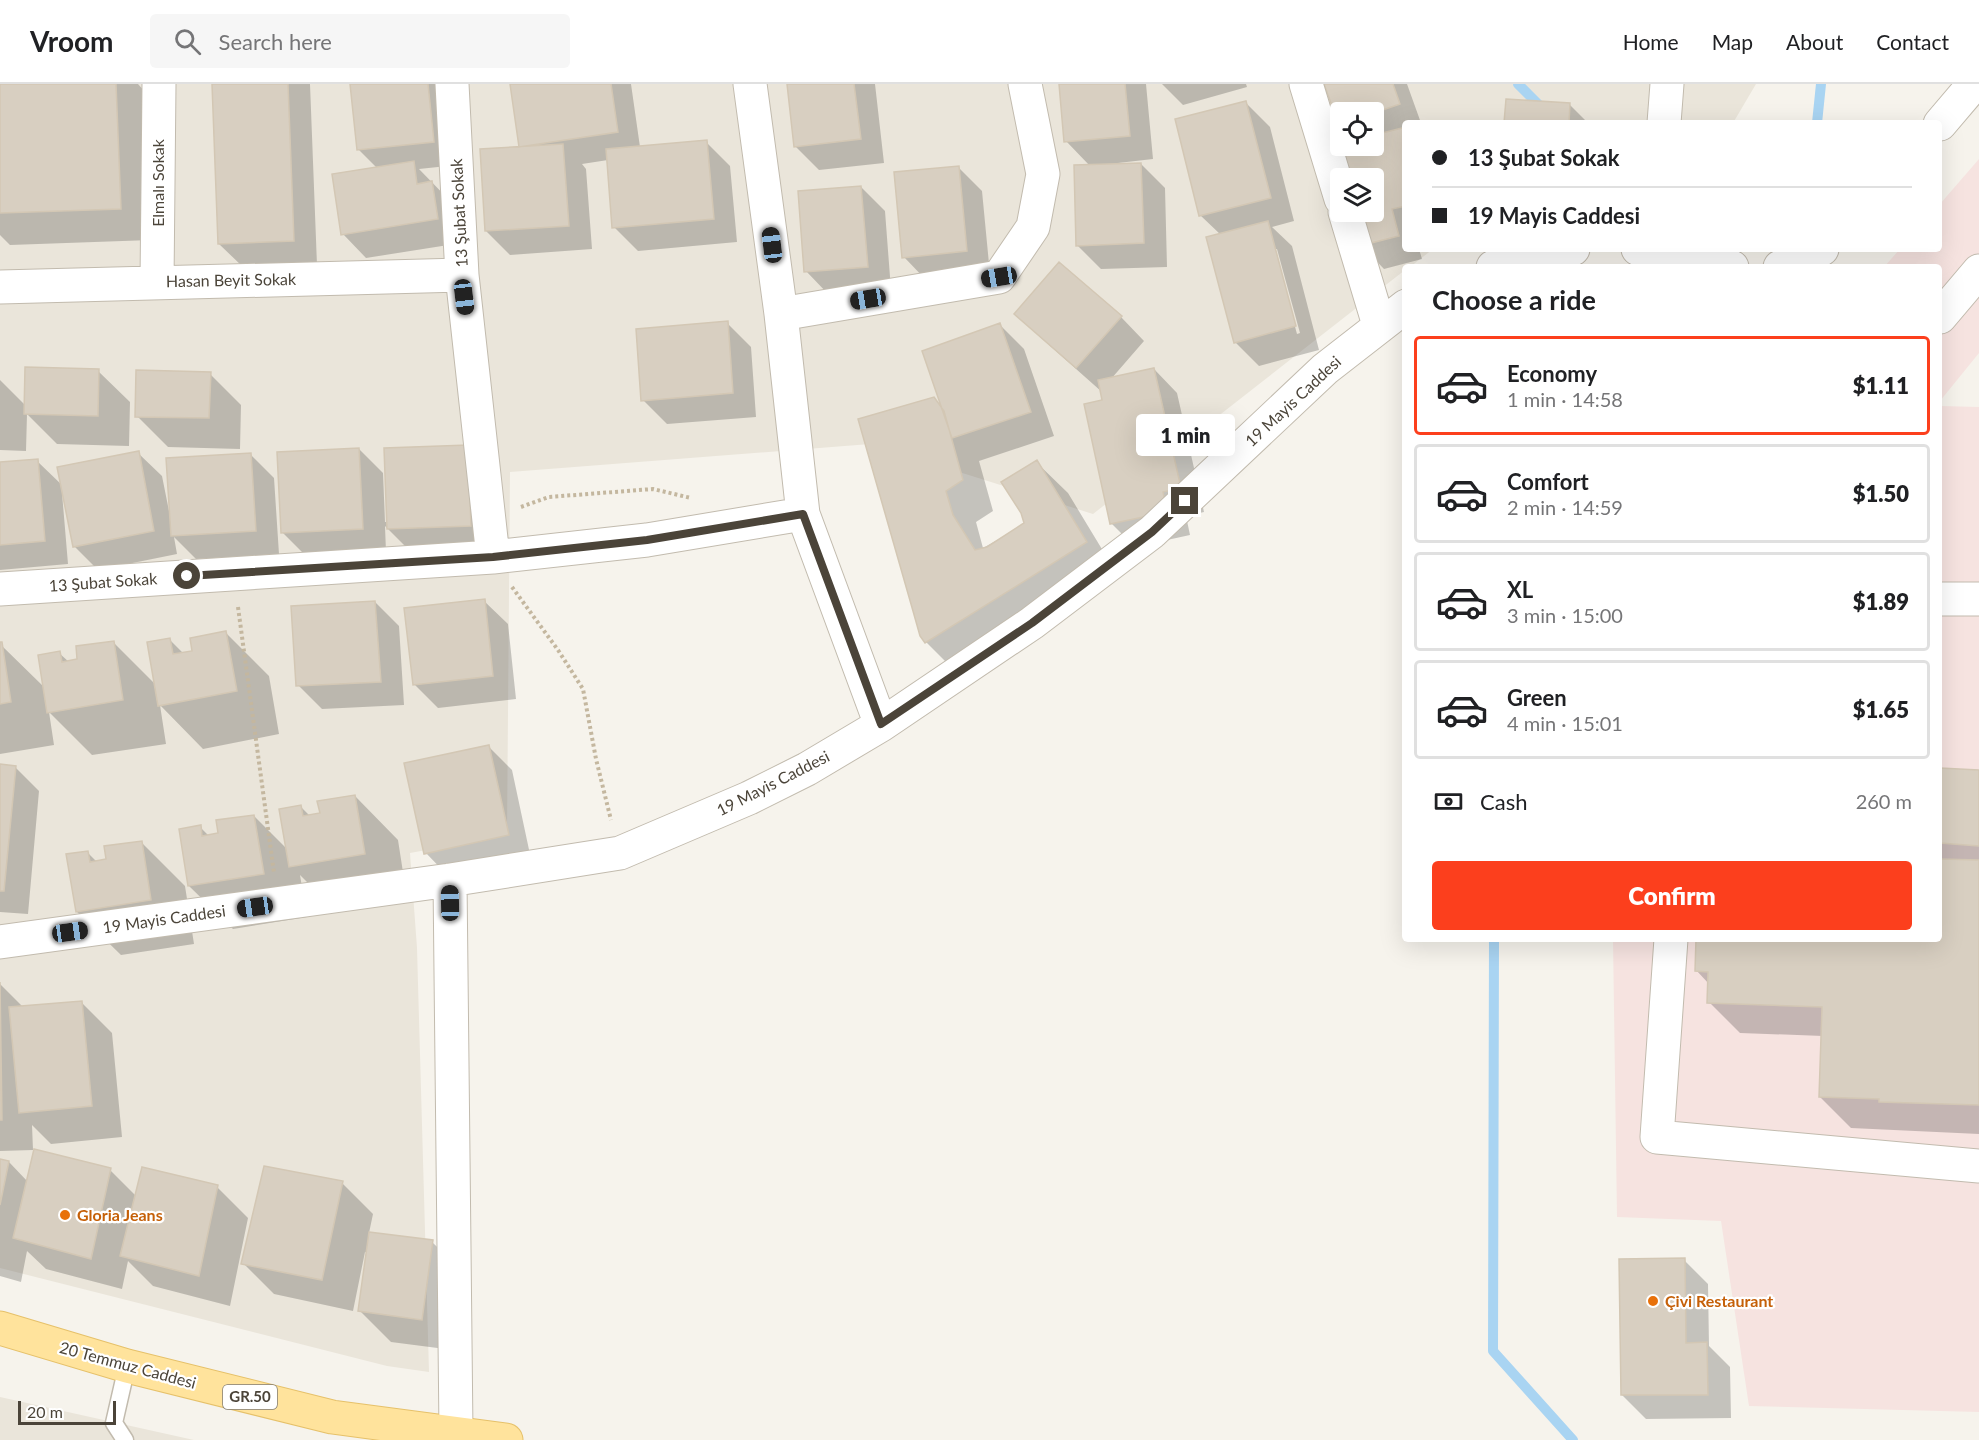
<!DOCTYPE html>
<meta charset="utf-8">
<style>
body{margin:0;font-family:Lato,sans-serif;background:#f6f6f6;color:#202124;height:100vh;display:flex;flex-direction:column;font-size:22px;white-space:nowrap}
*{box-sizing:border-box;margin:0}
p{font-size:20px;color:#757577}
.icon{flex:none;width:33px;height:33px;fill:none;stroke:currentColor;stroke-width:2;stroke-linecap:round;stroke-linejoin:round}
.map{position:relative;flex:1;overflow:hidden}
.details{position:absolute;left:1402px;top:180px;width:540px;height:678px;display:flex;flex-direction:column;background:#fff;border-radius:6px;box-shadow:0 6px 24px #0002}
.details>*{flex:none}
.hud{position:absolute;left:1402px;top:36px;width:540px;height:132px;border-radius:6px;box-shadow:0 6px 24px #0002;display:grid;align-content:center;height:132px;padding:0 30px;background:#fff}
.fabs{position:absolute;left:1330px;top:18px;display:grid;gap:12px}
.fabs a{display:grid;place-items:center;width:54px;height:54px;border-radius:6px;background:#fff;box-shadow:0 6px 24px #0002;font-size:30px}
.scale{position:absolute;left:18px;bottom:15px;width:98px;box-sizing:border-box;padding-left:6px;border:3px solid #4b4439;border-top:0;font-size:16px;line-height:21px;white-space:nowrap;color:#4b4439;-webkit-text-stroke:4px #fff;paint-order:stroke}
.end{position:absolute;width:27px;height:27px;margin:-14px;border:8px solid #4b4439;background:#fff;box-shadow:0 0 0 3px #fff}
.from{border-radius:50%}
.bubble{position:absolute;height:42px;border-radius:6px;background:#fff;box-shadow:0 6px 24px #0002;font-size:20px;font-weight:800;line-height:42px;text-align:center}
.car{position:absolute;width:18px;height:36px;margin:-18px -9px;border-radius:8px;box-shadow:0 0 4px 2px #0007;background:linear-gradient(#222 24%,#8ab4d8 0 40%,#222 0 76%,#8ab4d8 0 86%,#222 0)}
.hud b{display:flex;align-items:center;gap:21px;height:57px;font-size:22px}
.hud b+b{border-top:2px solid #e0e0e0}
.hud i{width:15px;height:15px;background:#202124}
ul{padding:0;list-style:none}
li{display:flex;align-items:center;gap:18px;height:99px;margin:0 12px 9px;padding:0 18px;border:3px solid #e0e0e0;border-radius:6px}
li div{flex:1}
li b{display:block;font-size:22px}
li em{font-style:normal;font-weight:800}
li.current{border-color:#fc3f1d}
li>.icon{width:54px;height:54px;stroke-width:1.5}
h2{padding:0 30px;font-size:27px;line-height:72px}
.pay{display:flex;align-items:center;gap:15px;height:66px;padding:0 30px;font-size:22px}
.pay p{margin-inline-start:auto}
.action{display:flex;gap:12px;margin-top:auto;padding:12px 30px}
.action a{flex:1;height:69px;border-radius:6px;background:#fc3f1d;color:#fff;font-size:24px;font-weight:800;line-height:69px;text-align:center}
header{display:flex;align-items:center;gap:36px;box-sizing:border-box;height:84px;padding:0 30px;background:#fff;border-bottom:2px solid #e0e0e0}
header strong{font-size:28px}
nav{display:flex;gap:33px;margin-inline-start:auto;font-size:21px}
.search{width:420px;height:54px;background:#f6f6f6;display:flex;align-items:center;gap:15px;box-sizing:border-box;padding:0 21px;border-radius:6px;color:#757577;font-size:22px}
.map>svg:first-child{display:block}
</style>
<header>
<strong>Vroom</strong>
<div class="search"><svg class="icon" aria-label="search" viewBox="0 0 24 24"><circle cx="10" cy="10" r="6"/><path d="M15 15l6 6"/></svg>Search here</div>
<nav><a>Home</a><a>Map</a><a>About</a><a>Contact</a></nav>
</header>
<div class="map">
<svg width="1979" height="1356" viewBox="0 0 1979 1356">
<rect width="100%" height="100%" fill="#f6f3ec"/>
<!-- residential -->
<path fill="#eae5da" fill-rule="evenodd" d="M0,0H1756L1733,39H1406V165H1433L1410,183H1406L1405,186L1093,430L870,360L510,388L507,751L410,769L417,864L429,1288L387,1282L0,1184ZM1341,28H1374V62H1341ZM1341,94H1374V128H1341Z
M0,1313L194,1356H0Z"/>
<!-- medical -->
<path fill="#f6e3e0" d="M1979,75V269L1940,317V183H1884L1900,165H1940V120Z
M1940,322L1979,323V1328L1749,1322L1721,1137L1617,1133L1613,855H1940Z"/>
<!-- shadow -->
<path fill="#0003" fill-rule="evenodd" d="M0,0H138L146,9L151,156L10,161L0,151Z
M213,0H310L317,181L243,183L219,160Z
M352,0H449L457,81L419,85L455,122L461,159L366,174L343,150L378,85L358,65Z
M512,0H631L640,63L706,58L730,82L737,158L638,167L614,143L608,76L582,80L586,85L592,165L510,171L486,147L521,64Z
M788,0H875L884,79L819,86L795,62Z
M1060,0H1146L1153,75L1118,79V81L1141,80L1165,104L1167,183L1101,185L1077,161L1090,82L1066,57Z
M1162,0H1246L1247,3L1183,21Z
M1326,0H1407L1421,39H1406V165H1419L1422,175L1384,185L1361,161L1352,128H1374V94H1344L1341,62H1374V28H1341V42Z
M1246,19L1270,43L1294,137L1272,143L1292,162L1319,266L1259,282L1235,258L1221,151L1200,131ZM1274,165H1277L1300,249L1297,250Z
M1569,20L1585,36V39H1506Z
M958,83L982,107L990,190L927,197L904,173Z
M861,103L885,127L891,206L829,211L806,187Z
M1016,230L1121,233L1144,257L1111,295L1154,285L1177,309L1204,428L1186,432L1190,451L1135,463L1111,439L1104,318L1102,308L1040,253Z
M727,239L751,263L756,333L667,340L643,316Z
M1000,241L1024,265L1054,352L979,377L993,427L976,438L983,464L1026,440L1036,378L1068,409L1117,490L957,589L926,558L934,314L943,324Z
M98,287L130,318L129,362L57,360L27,330L26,367L0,366V296L26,322Z
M210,290L241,321L240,365L168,363L137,332Z
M467,362L494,466L412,469L385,442L386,468L306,472L282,448L359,365L383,389L385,438H388Z
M138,369L162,392L169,427L250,370L274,394L279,470L196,475L174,453L177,470L98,486L74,462L64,409H62L68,480L0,486V380L37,377L63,402Z
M484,517L508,540L516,615L438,624L414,600Z
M375,518L399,542L404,621L322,625L298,601Z
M226,549L269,592L279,650L203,665L160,621L166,660L92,671L49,628L54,661L0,670V560L44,603L59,569L69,578L79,577L113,558L156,601L169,555L184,570L194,568Z
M488,662L512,686L531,775L449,793L426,769Z
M0,682L15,683L39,707L28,830L0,828Z
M1940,685L1979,687V1050L1851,1044L1820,1013L1823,952L1740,949L1709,918V900L1696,886L1697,855H1940Z
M355,712L398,756L407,814L334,825L300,791L307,833L233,845L189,802L200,743L209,752L220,751L254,732L288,766L301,723L310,732L321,731Z
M141,758L185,802L194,860L121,871L77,828L88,769L97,778L108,777Z
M0,900L23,923L81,918L112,949L122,1053L51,1060L32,1041L33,1066L0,1067Z
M0,1076L9,1078L28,1098L110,1086L136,1112L217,1103L248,1134L230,1222L153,1202L128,1177L122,1205L46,1185L27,1167L21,1198L0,1192Z
M342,1099L373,1130L369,1149L432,1158L464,1189L453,1266L391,1258L360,1227L368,1169L365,1168L353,1227L274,1210L243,1179Z
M1684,1176L1708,1200L1709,1262L1730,1283L1731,1334L1646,1335L1622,1311Z"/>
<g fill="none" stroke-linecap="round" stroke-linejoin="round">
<!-- stream -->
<path stroke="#a9d4f2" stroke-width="10" d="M1518,0L1557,39
M1817,39L1821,0
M1494,855L1493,1267L1573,1356"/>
</g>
<!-- building -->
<path fill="#d8cfc1" stroke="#d3c7b4" stroke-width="1.5" d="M0,0H116L121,125L0,129Z
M212,0H288L294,157L218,160Z
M350,0H428L434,58L357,66Z
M510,0H611L618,48L519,63Z
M787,0H854L861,55L794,63Z
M1059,0H1125L1130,52L1064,58Z
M1324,0H1393L1400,20L1374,29L1341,28V41H1339Z
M1506,15L1570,19L1569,39H1504Z
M1246,17L1271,114L1199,132L1175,35Z
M1406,43V122L1392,125L1399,152L1359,162L1351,128H1374V94H1343L1341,62H1374V51Z
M707,56L714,135L612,144L606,65Z
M563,60L569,142L485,147L480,65Z
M414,77L417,100L432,97L438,135L341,151L332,90Z
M1141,79L1144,159L1076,162L1074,81Z
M959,82L967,167L902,174L894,88Z
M861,102L868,183L804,188L798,107Z
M1268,137L1296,242L1234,259L1206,153Z
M1059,178L1122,232L1076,284L1014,230Z
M728,237L733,309L641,317L636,245Z
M1000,239L1031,328L952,354L922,267Z
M25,283L99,285L98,332L24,330Z
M1154,284L1181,404L1163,408L1167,428L1110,440L1084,320L1102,316L1098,296Z
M136,286L211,288L209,334L135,333Z
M934,313L944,327L963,396L946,407L953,431L975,466L987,463L1024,439L1021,429L1001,398L1037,376L1087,458L925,559L920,552L913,527L858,335Z
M468,361L471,442L387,445L384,364Z
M359,364L363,445L281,449L277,368Z
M139,367L154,447L73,463L57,383Z
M251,369L256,447L171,452L166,374Z
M38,375L45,457L0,461V378Z
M485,515L493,592L413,601L404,524Z
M375,517L381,598L296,602L291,522Z
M226,547L237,607L158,622L147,558L170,554L173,570L192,567L190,554Z
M114,557L123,616L47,629L38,571L60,567L62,578L77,575L76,562Z
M0,558H2L11,618L0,620Z
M489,661L509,751L424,770L404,679Z
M0,680L16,682L4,807H0Z
M1940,684L1979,686V762L1940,759Z
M355,711L365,770L289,783L279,725L301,721L303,732L320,729L317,717Z
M254,731L264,790L188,802L179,745L201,741L202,752L218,749L216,736Z
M142,757L151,816L76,828L66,770L88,767L90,778L106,775L104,762Z
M1940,775L1979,776V1021L1879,1018V1015L1819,1013L1822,923L1707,919L1708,888L1695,887L1696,855H1940Z
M0,898L2,1036H0Z
M82,917L92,1022L19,1029L9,923Z
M34,1065L111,1084L91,1175L13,1154Z
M0,1075L9,1077L0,1121Z
M264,1082L343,1097L322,1196L241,1180Z
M142,1083L218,1101L199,1192L120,1172Z
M369,1148L433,1156L422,1236L358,1227Z
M1685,1174L1686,1259L1707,1258L1708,1311H1621L1619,1175Z"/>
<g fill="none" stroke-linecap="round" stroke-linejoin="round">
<!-- lane casing -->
<g stroke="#c2bbae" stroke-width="19">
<path id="lane" d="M125,1356L114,1339L127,1282"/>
</g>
<!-- street casing -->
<g stroke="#c2bbae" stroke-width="35">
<path id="street" d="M452,0L462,191L493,473
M750,0L781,230L803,430L881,641
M1306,0L1341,115
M1664,39L1667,0
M1940,40L1974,0
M1345,128L1379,241
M1638,165L1732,183
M1493,183L1573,165
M1780,183L1801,179L1822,165
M157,198L159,0
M0,203L462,191
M781,230L999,193L1033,143L1043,90L1025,0
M1940,233L1979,187
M0,505L493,473L647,456L803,430
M1940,515H1979
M450,796L456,1348
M1671,855L1657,1053L1979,1082
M0,858L450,796L620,769L749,714L807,685L881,641L1032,539L1152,448L1325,285L1406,222"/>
</g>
<!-- primary casing -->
<g stroke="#e6c16a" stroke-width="35">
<path id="primary" d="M0,1244L127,1282L332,1333L506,1356"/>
</g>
<!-- path -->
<path stroke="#c4b79f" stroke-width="4" stroke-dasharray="3 3" stroke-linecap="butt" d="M521,423L549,413L653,405L691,414
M512,503L558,566L583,605L596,675L611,736
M238,523L274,789"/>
<!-- lane -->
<use href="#lane" stroke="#fff" stroke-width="16"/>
<!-- street -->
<use href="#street" stroke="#fff" stroke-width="33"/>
<!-- primary -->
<use href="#primary" stroke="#ffe39c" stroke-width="33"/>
</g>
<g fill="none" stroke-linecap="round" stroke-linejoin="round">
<!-- route -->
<path stroke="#4b4439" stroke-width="8" d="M187,492L493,473L647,456L803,430L881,640L1032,539L1152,448L1185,417"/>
</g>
<!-- markers -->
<g fill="#e8710a" stroke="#fff" stroke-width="2">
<circle cx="65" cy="1131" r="6"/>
<circle cx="1653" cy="1217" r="6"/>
</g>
<g text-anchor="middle" stroke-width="4.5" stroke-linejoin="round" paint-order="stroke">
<!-- shield labels -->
<rect fill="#fff" stroke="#817c74" stroke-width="1.5" x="223" y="1301" width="54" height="24" rx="4.5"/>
<g font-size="15" font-weight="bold" fill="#4b4439">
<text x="250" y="1318">GR.50</text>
</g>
<!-- street labels -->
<g font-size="16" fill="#4b4439" stroke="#fff">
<text transform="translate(158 99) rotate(-90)" y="6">Elmalı Sokak</text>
<text transform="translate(459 129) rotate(-93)" y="6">13 Şubat Sokak</text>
<text transform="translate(231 196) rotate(-1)" y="6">Hasan Beyit Sokak</text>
<text transform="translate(1293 317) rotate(-43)" y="6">19 Mayis Caddesi</text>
<text transform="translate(103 498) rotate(-4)" y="6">13 Şubat Sokak</text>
<text transform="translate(773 699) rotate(-27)" y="6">19 Mayis Caddesi</text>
<text transform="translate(164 835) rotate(-8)" y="6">19 Mayis Caddesi</text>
<text transform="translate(128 1281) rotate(15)" y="6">20 Temmuz Caddesi</text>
</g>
<!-- food labels -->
<g font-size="16" font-weight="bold" fill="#c56008" stroke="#fff" text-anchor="start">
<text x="77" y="1137">Gloria Jeans</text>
<text x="1665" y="1223">Çivi Restaurant</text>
</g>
</g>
</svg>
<div class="fabs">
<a><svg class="icon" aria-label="locate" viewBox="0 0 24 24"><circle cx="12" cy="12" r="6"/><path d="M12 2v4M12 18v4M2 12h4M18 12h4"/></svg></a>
<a><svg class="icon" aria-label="layers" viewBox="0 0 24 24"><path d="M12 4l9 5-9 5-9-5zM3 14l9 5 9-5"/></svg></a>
</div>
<div class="scale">20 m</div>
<i class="end from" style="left:187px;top:492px"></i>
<i class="end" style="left:1185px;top:417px"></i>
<div class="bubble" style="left:1136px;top:330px;width:99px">1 min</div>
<i class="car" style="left:772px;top:161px;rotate:353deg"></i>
<i class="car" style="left:999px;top:193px;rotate:261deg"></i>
<i class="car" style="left:464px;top:213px;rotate:173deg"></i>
<i class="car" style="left:868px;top:215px;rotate:260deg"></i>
<i class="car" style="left:450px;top:819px;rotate:359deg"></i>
<i class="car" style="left:255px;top:823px;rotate:262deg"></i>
<i class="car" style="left:70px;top:848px;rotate:82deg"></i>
<div class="hud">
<b><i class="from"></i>13 Şubat Sokak</b>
<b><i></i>19 Mayis Caddesi</b>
</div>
<section class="details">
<h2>Choose a ride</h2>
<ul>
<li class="current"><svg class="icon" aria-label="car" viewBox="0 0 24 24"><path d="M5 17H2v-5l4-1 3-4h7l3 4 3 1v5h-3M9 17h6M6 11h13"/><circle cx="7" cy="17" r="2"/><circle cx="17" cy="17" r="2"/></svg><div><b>Economy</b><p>1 min · 14:58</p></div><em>$1.11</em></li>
<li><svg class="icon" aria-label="car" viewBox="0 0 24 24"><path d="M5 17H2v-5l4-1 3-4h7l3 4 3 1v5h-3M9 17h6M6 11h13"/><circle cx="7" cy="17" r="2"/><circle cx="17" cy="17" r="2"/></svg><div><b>Comfort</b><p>2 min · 14:59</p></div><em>$1.50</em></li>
<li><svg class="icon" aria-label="car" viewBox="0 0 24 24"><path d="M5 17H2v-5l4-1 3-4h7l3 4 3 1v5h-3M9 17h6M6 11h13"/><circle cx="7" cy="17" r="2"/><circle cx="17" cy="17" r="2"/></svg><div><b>XL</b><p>3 min · 15:00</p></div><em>$1.89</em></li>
<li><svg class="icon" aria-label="car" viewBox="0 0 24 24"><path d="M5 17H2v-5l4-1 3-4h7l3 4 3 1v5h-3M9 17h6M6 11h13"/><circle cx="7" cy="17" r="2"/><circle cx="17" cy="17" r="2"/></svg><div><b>Green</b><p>4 min · 15:01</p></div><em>$1.65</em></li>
</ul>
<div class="pay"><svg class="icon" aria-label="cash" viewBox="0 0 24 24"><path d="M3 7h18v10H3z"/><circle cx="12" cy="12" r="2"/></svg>Cash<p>260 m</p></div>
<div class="action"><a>Confirm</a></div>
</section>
</div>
